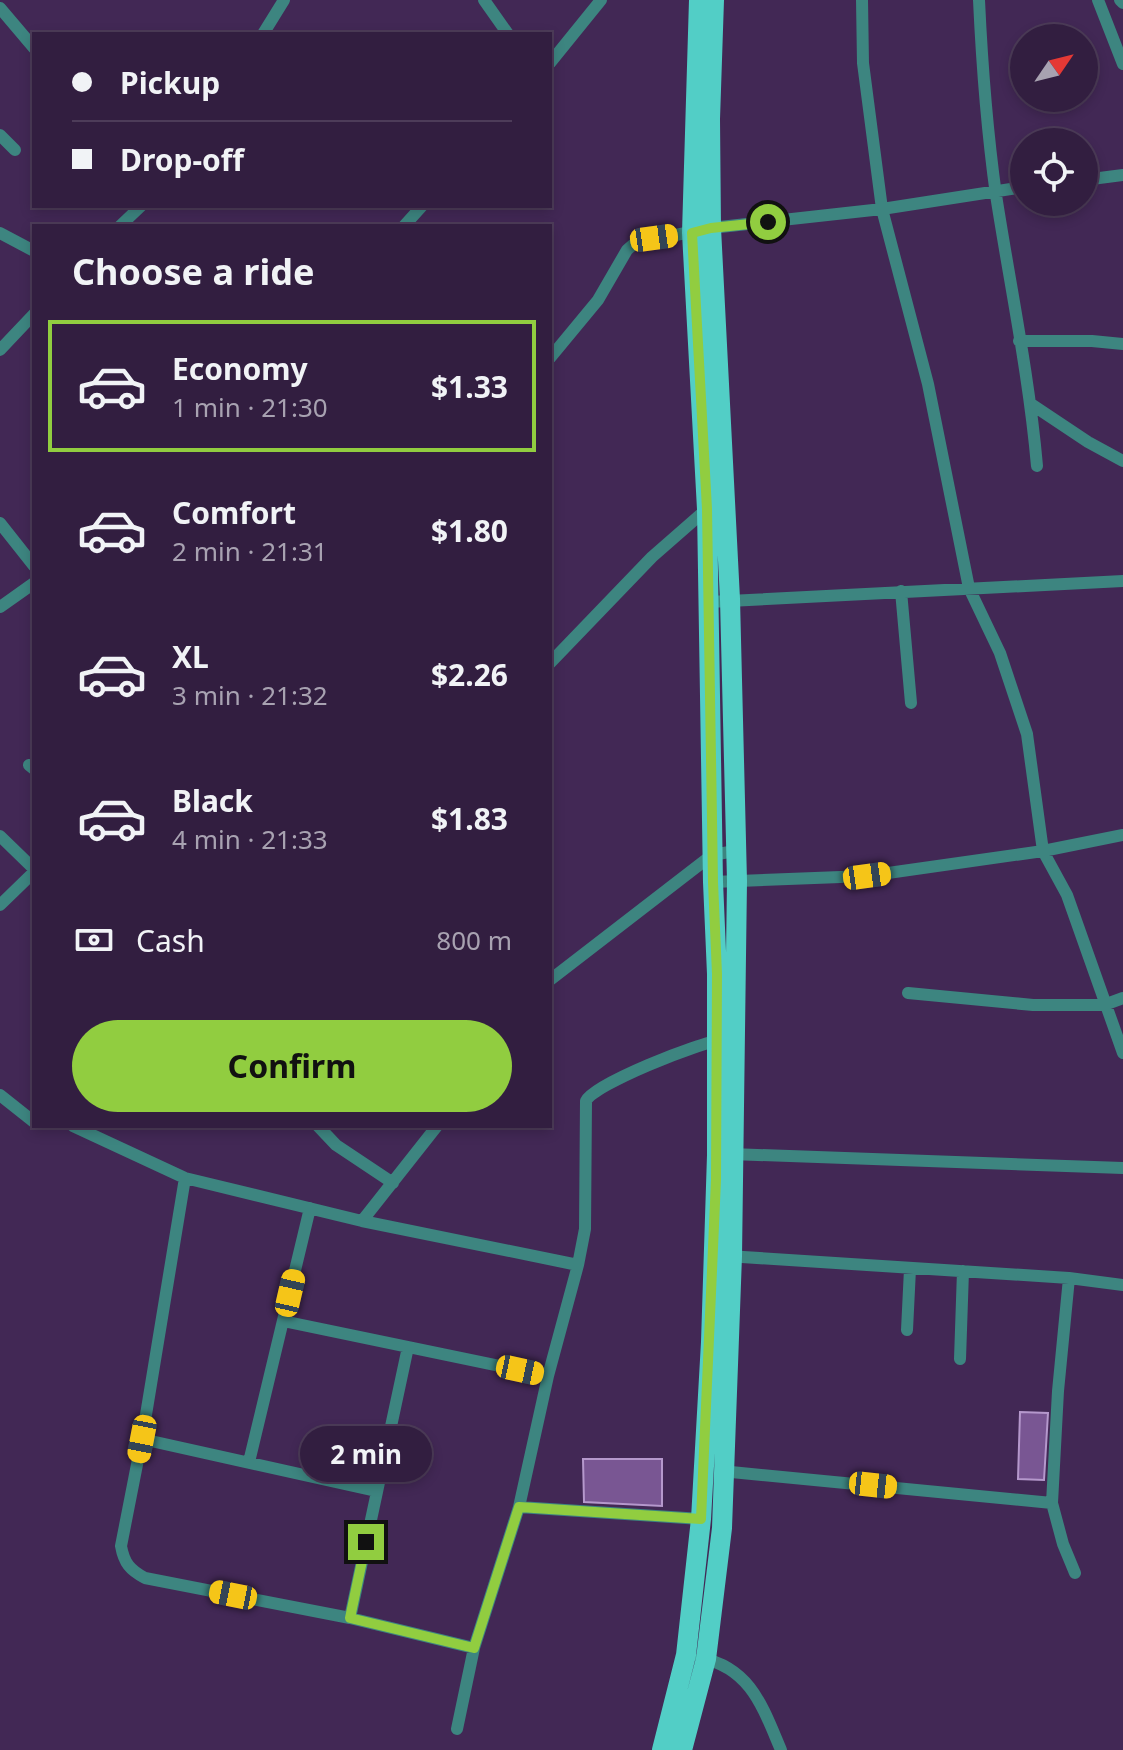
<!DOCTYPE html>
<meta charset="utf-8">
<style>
body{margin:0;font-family:"Noto Sans",sans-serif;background:#3a2747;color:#f1f3f6;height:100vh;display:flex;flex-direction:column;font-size:30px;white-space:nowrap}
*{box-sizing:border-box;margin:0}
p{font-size:26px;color:#a8a2b1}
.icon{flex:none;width:44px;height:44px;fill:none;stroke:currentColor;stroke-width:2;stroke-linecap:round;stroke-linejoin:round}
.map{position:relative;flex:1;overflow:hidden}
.drawer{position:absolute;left:32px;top:224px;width:520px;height:904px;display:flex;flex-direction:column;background:#321e40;border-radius:0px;box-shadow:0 4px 12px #0003,0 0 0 2px #4d3c59}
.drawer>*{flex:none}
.banner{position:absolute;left:32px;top:32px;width:520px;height:176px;border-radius:0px;box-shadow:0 4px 12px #0003,0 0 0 2px #4d3c59;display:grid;align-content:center;height:176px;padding:0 40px;background:#321e40}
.needle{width:52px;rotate:55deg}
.tools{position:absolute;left:1010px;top:24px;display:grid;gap:16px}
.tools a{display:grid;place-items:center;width:88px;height:88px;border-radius:50%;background:#321e40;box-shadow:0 4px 12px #0003,0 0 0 2px #4d3c59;font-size:40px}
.end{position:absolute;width:36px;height:36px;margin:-18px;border:10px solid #91cd40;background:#111;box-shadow:0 0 0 4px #111}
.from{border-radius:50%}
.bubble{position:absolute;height:56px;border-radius:28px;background:#321e40;box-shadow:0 4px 12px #0003,0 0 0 2px #4d3c59;font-size:26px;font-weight:700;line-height:56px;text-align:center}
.car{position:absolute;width:24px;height:48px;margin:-24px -12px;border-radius:10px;box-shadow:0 0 6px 2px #0007;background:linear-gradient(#f5c518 24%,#345 0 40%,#f5c518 0 76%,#345 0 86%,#f5c518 0)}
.banner b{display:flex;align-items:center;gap:28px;height:76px;font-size:30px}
.banner b+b{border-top:2px solid #4d3c59}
.banner i{width:20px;height:20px;background:#f1f3f6}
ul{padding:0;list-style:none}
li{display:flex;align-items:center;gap:24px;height:132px;margin:0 16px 12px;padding:0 24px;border:4px solid transparent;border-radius:0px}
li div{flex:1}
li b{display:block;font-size:30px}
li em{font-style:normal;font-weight:700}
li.selected{border-color:#91cd40}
li>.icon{width:72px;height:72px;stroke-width:1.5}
h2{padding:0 40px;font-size:36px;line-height:96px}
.pay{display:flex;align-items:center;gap:20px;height:88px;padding:0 40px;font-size:30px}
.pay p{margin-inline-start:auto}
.cta{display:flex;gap:16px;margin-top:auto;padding:16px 40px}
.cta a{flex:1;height:92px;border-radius:48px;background:#91cd40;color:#111;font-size:32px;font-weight:700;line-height:92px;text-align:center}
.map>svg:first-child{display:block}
</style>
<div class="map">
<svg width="1123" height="1750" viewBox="0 0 1123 1750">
<rect width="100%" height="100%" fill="#422855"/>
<!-- building -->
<path fill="#795693" stroke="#b598cc" stroke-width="2" d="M1020,1412L1048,1413L1044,1480L1018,1479Z
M583,1459H662V1506L584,1502Z"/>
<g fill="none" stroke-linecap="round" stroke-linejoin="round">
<!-- minor -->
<path stroke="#3d8580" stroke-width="12" d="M484,0L508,34
M862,0L863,63L882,209L928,384L969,588L1000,653L1027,734L1043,851L1067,895L1123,1053
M979,0C982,65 987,130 996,195C1010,285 1029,375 1037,466
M1098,0L1123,64
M1120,0L1123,3
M0,8L34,48
M263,34L284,0
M550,63L601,0
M0,135L15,150
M1084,180L1123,175
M120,226L141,206
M404,226L422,206
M0,233L34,251
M1019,341H1092L1123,344
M0,350L34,314
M550,358L598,300L627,250L635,243L711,228L882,209L1024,187
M1031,404L1088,442L1123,461
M0,523L34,566
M901,591L911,703
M709,602L1123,581
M0,607L34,583
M550,663L652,557L708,508
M29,765L34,769
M0,836L34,869
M713,882L867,876L1043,851L1123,835
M0,905L34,872
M550,980L712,855L735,851
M908,993L1033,1005H1104L1123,998
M0,1095L34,1122
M73,1126L185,1178L362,1221L437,1126
M318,1126L336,1145L393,1183
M731,1154L1123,1168
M185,1178L142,1439L376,1491
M362,1221L578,1265L585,1229L586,1101C594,1084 700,1042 722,1040
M727,1256L1069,1278L1123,1285
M578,1265L548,1376L519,1507L701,1519
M1069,1278L1058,1391L1052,1503L1063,1544L1075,1573
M283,1321L548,1376
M907,1330L910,1269
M960,1359L963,1271
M142,1439L121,1546C124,1563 130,1570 145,1578L350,1618L474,1648
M249,1462L310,1208
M721,1471L1052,1503
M350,1618L408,1347
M701,1658C751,1668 763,1708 781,1750
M457,1729L474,1648L519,1507"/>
<!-- primary -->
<path stroke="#52cec6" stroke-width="20" d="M662,1750L686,1655L701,1519L711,1342L717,1155V974L713,882L707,509L692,233L699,0
M682,1750L706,1659L722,1528L732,1256L737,881L730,599L711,228L710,119L714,0"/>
</g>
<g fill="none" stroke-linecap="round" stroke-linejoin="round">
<!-- route -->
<path stroke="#91cd40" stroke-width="10" d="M366,1542L350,1618L474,1648L519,1507L701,1519L716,1180L717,974L713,882L707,509L692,233L711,228L768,222"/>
</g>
</svg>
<div class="tools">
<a><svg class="needle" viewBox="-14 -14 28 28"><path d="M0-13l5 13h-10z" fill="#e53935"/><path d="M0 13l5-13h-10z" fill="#a8a2b1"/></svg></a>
<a><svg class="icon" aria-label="locate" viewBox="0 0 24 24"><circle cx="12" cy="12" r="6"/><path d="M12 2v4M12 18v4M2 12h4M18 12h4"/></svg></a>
</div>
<i class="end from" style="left:768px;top:222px"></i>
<i class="end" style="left:366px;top:1542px"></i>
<div class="bubble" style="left:300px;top:1426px;width:132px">2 min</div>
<i class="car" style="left:654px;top:238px;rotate:82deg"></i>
<i class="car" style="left:867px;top:876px;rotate:82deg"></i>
<i class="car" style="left:290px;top:1293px;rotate:13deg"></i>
<i class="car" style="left:520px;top:1370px;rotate:102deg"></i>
<i class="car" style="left:142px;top:1439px;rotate:191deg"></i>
<i class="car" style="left:873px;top:1485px;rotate:96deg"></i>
<i class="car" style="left:233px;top:1595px;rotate:281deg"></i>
<div class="banner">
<b><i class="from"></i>Pickup</b>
<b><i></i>Drop-off</b>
</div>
<section class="drawer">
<h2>Choose a ride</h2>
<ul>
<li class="selected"><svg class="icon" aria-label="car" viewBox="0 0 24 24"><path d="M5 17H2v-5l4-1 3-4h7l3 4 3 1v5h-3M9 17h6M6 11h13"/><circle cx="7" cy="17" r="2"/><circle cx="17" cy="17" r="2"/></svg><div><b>Economy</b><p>1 min · 21:30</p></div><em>$1.33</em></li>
<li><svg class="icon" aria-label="car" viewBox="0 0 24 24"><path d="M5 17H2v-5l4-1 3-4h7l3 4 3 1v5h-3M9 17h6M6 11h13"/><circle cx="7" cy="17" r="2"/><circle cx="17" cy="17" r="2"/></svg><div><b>Comfort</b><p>2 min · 21:31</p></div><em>$1.80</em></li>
<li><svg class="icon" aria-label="car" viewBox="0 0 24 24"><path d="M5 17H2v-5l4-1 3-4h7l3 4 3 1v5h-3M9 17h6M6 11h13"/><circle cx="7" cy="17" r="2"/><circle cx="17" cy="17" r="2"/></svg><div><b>XL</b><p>3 min · 21:32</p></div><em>$2.26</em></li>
<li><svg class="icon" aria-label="car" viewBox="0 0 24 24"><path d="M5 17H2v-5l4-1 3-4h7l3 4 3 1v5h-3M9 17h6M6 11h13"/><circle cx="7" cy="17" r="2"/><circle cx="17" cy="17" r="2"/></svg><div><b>Black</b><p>4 min · 21:33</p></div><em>$1.83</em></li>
</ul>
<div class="pay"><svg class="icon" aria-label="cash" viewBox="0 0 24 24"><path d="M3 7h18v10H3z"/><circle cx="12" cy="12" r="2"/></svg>Cash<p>800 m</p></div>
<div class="cta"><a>Confirm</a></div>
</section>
</div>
